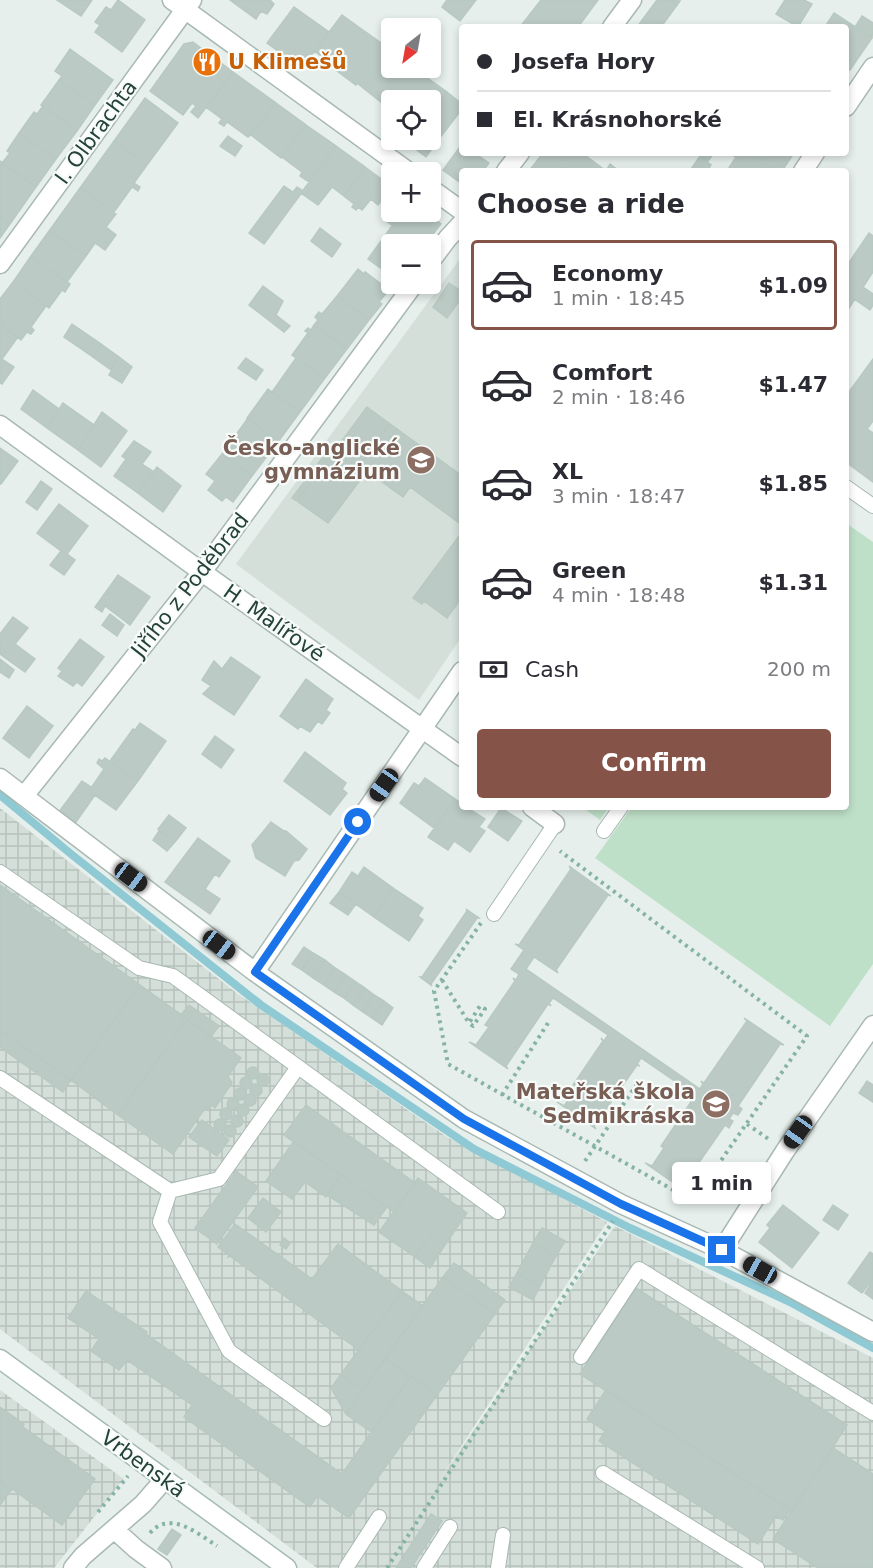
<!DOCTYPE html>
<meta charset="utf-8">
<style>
body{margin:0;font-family:"DejaVu Sans",sans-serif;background:#f2f2f3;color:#2b2b33;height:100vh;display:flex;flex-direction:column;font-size:22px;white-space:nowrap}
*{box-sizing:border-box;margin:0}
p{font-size:20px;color:#7c7c81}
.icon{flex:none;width:33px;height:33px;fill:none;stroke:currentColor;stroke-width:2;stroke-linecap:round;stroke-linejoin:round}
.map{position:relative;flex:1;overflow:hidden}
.details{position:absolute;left:459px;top:168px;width:390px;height:642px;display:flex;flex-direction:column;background:#fff;border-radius:6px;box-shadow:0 3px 9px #0003}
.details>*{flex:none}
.banner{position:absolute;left:459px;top:24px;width:390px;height:132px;border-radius:6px;box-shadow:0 3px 9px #0003;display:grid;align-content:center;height:132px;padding:0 18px;background:#fff}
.needle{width:39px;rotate:211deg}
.fabs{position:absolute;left:381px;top:18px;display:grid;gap:12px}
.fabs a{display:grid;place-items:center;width:60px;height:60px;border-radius:6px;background:#fff;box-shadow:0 3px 9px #0003;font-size:30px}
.end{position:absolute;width:27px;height:27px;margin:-14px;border:8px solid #1a73e8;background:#fff;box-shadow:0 0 0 3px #fff}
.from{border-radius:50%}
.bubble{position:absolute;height:42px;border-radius:6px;background:#fff;box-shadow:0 3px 9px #0003;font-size:20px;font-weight:600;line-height:42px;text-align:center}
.car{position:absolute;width:18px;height:36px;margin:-18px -9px;border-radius:8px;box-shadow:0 0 4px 2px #0007;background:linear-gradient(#222 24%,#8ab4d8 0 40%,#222 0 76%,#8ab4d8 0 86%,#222 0)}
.banner b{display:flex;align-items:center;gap:21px;height:57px;font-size:22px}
.banner b+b{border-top:2px solid #e1e1e2}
.banner i{width:15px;height:15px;background:#2b2b33}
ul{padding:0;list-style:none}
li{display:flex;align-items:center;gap:18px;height:90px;margin:0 12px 9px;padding:0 6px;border:3px solid transparent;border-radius:6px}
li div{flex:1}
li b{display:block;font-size:22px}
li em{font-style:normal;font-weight:600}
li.selected{border-color:#855347}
li>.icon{width:54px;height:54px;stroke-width:1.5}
h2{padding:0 18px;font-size:27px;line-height:72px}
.pay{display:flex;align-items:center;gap:15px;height:66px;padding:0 18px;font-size:22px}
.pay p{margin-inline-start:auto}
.button{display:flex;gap:12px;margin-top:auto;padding:12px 18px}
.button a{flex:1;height:69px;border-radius:6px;background:#855347;color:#fff;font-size:24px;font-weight:600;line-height:69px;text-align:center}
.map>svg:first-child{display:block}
</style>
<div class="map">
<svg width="873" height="1568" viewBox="0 0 873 1568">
<defs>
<pattern id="industrial-grid" width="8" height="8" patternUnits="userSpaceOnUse" patternTransform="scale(1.5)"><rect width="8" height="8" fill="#d4dfda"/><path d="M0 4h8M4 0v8" fill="none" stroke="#b6c1bc"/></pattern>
</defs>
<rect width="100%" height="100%" fill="#e6efeb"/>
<!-- built -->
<path fill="#d4dfda" d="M462,256V636L419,700L236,564Z"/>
<!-- industrial -->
<path fill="url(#industrial-grid)" d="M0,808L238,994L447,1137L607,1222L438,1482L615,1226L873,1358V1568H317L0,1329Z
M0,1390L124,1479L54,1568H0Z"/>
<!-- green -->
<path fill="#bfe0c8" d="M846,523L873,542V964L830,1026L595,858L632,807H846Z
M582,807H609L600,820Z"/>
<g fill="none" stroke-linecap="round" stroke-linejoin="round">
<!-- stream -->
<path stroke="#8ec9d4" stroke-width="8" d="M0,795L71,854L261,1005L474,1149L630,1228L790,1302L873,1348"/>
</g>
<!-- building -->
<path fill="#bbcac4" stroke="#b8c9c2" stroke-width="1.5" d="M57,0H92L81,16Z
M118,0L145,20L122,52L95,32L100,25L95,22L106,7L111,10Z
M230,0H270L274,4L267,14L261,11L256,19Z
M447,0H476L460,21L442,7Z
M541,0H598L578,27H520Z
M657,0L680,1L661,27H637Z
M785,0H804L812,4L798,27L776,14Z
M294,7L329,32L302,68L267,43Z
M834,13L872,38L850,70L846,67V27H825Z
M342,15L392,51V68H413L447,92L430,114V100H392V111L357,83L356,85L325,62L326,60L316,52L313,53Z
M862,16L873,23L872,38L855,27Z
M193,42L233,72L198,118L191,112L196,106L192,103L183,115L150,91L184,44Z
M70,49L113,80L95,105L59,80L62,76L55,71Z
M233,72L276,103L248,137L227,122L224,126L219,123L222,119L206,107Z
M59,80L95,105L77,131L41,105Z
M447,92L462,104V109L439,139L430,133V114Z
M145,98L178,123L147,165L114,141Z
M276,103L306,125L281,158L251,135L248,137Z
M43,106L77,131L56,159L19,133L34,112L37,114Z
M306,125L336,146L309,182L300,176L302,172L282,157Z
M19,133L56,159L36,187L2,163L10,153L7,151Z
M430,133L439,139L426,157L417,150L425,140H430Z
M228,136L242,146L235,156L220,146Z
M411,140H425L417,150L408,144Z
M114,141L147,165L134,183L140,187L138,191L132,187L114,212L80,188Z
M462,144V153H480L479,156L489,163L483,171H462V184L443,170Z
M336,146L365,167L344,196L332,187L318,205L301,193Z
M543,153H582L606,171H567L563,167L560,171H529Z
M702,153H714L708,161L700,156Z
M734,153H750L776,171H727L736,157L732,155Z
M750,153H794L782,171H776Z
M700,156L711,165L707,171H694L691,169Z
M0,161L36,187L10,224L0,217Z
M610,164L619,171H606Z
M365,167L392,187L378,205L371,199L362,210L358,207L356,210L352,207L354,204L344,196Z
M284,186L293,192L297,187L303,191L264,244L249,233Z
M80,188L116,214L106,227L116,235L105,250L95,243L86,256L49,231Z
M393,212L401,213L392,225L386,221Z
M402,212H425L441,224L425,244H410L389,230Z
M0,217L10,224L0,238Z
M320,228L341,244L332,257L311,241Z
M389,230L410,244H392V276L368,259Z
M49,231L86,256L67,282L31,256Z
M869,233L873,236V272L863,287L873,294V305L870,310L846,293V267Z
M31,256L70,284L65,292L62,290L49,308L13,282Z
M358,269L364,274L365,272L389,290L379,302L382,304L369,320L337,296Z
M13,282L46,306L31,327L34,330L31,334L27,332L21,340L0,324V299Z
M449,283L462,292V297L447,318L433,307Z
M263,286L283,301L276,315L290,326L284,332L249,305Z
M846,293L855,299L847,311L846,310Z
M337,296L369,320L347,349L314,325L318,320L315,317L319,312L322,314Z
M0,324L18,337L2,359L14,367L2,384L0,383Z
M72,324L101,344L93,357L64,337Z
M314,325L347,349L325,378L292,355L308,333L305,331L308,328L311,330Z
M101,344L119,357L111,370L93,357Z
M119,357L132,367L122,383L109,375Z
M246,358L263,370L256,380L238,368Z
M296,358L325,378L300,412L272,392Z
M873,359V421L867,429L873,433V482L846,462V396Z
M268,389L300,412L278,442L247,418Z
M33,390L59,409L47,428L21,409Z
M63,403L94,425L78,450L47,428Z
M367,407L390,424L360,465L367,471L328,523L297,501Z
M102,412L127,431L101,467L78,450Z
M248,418L278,442L252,476L222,454Z
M390,424L397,429L367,471L360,465Z
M397,429L462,476V525L410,487L403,497L367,471Z
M134,441L151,452L142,464L154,472L138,493L114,476L126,459L122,456Z
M0,448L18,461L1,484H0Z
M329,449L334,451L297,501L292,498Z
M222,454L252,476L233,502L226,497L222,501L208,490L215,481L206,474Z
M157,467L181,486L163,512L138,493Z
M41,481L52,489L37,510L26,502Z
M59,504L88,526L67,554L75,560L64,575L50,565L61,551L37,533Z
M462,532V597L447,618L424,601L422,604L413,598Z
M118,575L150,597L130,625L105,606L102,612L95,607Z
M110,614L124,625L117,636L102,625Z
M13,617L28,628L15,644L35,659L25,672L0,654V634Z
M80,639L104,657L82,686L77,682L73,686L58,676L62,671L58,668Z
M231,657L260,677L234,715L203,694L211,686L202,680L214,661L222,669Z
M0,659L14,670L9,678L0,672Z
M306,679L333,699L326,710L330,713L322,724L318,721L310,732L300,726L298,729L280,716Z
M27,706L53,726L29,758L3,738Z
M140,723L166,741L138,781L110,761L133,729L135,730Z
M215,736L234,750L221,768L202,754Z
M305,752L346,783L342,789L347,793L330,815L284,781Z
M105,758L138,781L116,810L89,791L104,769L97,763L99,759L102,761Z
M425,778L455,799L434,828L400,803L414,783L419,786Z
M82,781L91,787L89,791L95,795L74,825L58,813Z
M455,799L462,804V807H466L485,819L479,827L485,831L470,852L454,841L448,850L428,837Z
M501,808L522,821L508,841L488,827Z
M169,815L186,828L175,842L158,829Z
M271,822L284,831H286L307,849L299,860L294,861L285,876L256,858L252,845Z
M159,831L175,842L167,851L153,840Z
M198,838L230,861L219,877L215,874L205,889L220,899L210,914L165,882Z
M569,866L611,896L608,895L556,970L558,973L534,957L526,969L700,1089L703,1084L701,1081L704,1083L747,1021L744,1018L784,1045L780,1044L738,1106L742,1109L738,1115L733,1113L729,1119L733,1121L729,1128L725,1125L682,1187L685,1189L684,1190L645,1163L652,1166L664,1148L661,1146L691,1102L689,1099L692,1101L695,1095L641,1058L637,1064L640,1066L637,1065L594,1126L596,1129L557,1102L564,1106L577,1088L573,1085L603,1041L601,1038L604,1041L608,1035L553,998L549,1003L551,1006L548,1004L506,1066L508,1069L469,1042L476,1045L489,1027L485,1025L515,981L513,978L516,980L519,974L511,969L524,950L515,944L519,945L571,869Z
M364,867L393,888L374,917L339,892L352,872L358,876Z
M0,885L140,985L71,1080L0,1030Z
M393,888L423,908L418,916L423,920L409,941L374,917Z
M339,892L356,904L348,915L330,903Z
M466,909L479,918H477L431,984L432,986L420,977H422L467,911Z
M304,947L313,953L302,970L292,964Z
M313,953L325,960L313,978L302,970Z
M325,960L335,968L324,985L313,978Z
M335,968L346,975L334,992L324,985Z
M346,975L356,982L344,998L334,992Z
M356,982L365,988L353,1005L344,998Z
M140,985L187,1019L118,1115L71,1080Z
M365,988L374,995L363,1012L353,1005Z
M374,995L384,1001L372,1018L363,1012Z
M384,1001L393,1008L382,1025L372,1018Z
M189,1005L219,1026L211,1037L181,1015Z
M187,1019L241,1058L228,1076L232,1083L215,1108L211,1105L208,1110L206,1107L173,1154L118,1115Z
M0,1030L71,1080L63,1092L0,1047Z
M247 1073a6 6 0 1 1 12 0a6 6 0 1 1-12 0Z
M257 1080a6 6 0 1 1 12 0a6 6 0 1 1-12 0Z
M240 1083a6 6 0 1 1 12 0a6 6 0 1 1-12 0Z
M867,1081L873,1085V1102L859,1093Z
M250 1090a6 6 0 1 1 12 0a6 6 0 1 1-12 0Z
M234 1094a6 6 0 1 1 12 0a6 6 0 1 1-12 0Z
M244 1100a6 6 0 1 1 12 0a6 6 0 1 1-12 0Z
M227 1104a6 6 0 1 1 12 0a6 6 0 1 1-12 0Z
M237 1110a6 6 0 1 1 12 0a6 6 0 1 1-12 0Z
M306,1105L415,1183L394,1212L284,1135Z
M220 1114a6 6 0 1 1 12 0a6 6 0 1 1-12 0Z
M231 1121a6 6 0 1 1 12 0a6 6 0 1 1-12 0Z
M214 1125a6 6 0 1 1 12 0a6 6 0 1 1-12 0Z
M202,1120L229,1140L217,1156L189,1137Z
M224 1131a6 6 0 1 1 12 0a6 6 0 1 1-12 0Z
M294,1141L341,1175L326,1197L305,1182L292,1199L266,1181Z
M236,1171L258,1187L217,1244L195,1228Z
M341,1175L387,1207L374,1225L327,1195Z
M418,1178L467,1213L445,1245L431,1235L415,1257L379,1232Z
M263,1198L281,1212L266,1232L248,1218Z
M783,1205L819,1233L792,1268L759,1242L770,1228L767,1225Z
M833,1205L848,1215L838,1230L823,1220Z
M235,1224L312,1279L338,1244L402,1291L359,1350L305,1311L303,1312L304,1310L230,1256L228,1257L229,1255L218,1247Z
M542,1228L565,1241L556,1256L533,1243Z
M431,1235L445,1245L430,1268L415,1257Z
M284,1238L290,1243L286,1249L280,1245Z
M533,1243L556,1256L540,1286L517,1273Z
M870,1252L873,1254V1278L862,1293L848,1283Z
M454,1263L505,1300L495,1314L443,1277Z
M517,1273L540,1286L533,1300L509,1287Z
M443,1277L495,1314L437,1395L385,1358Z
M873,1280V1299L865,1293Z
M636,1288L847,1425L792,1511L580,1374Z
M86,1291L147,1332L146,1334L342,1474L411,1376L437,1395L349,1518L317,1496L310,1507L184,1417L192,1405L127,1360L119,1370L91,1351L99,1339L68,1318Z
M402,1291L423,1306L363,1390L341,1374Z
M385,1358L411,1376L371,1432L346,1414Z
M341,1374L363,1390L346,1414L331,1388Z
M606,1390L790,1510L783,1520L776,1516L758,1544L599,1441L605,1431L587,1419Z
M0,1407L24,1424L23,1427L95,1479L62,1525L0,1480Z
M833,1448L873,1474V1568H818L773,1539Z
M0,1481L12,1489L0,1505Z
M431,1514L442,1521L411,1568H396Z
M172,1529L181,1535L167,1555L158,1549Z"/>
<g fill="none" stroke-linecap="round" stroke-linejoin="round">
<!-- lane casing -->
<g stroke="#a8b8b2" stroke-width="16">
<path id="lane" d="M846,487L873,506
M604,831L621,807
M0,872L139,968L173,976L498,1212
M494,914L555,824
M0,1078L170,1191L160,1222L229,1351L324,1419
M170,1191L219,1179L298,1067
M581,1357L639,1269L873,1413
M603,1473L757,1568
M346,1568L379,1517
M424,1568L450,1527
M498,1568L503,1535"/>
</g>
<!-- street casing -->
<g stroke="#a8b8b2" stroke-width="21">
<path id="street" d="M172,0L409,172
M612,27L632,0
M846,107L873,67
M506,171L520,153
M803,171L815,153
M430,188L462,211
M430,262L448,238L462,223
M0,264L192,0
M0,425L202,572L462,757
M0,778L255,972L464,1119L621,1204L722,1250L873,1332
M24,796L202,572L414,284
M532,807L555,824
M255,972L462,671
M722,1250L785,1151L873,1025
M115,1530L136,1549L162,1568
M73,1568L83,1556L143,1504L164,1480"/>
</g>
<!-- secondary casing -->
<g stroke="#a4bbb3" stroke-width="21">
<path id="secondary" d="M0,1359L287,1568"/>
</g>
<!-- path -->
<path stroke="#86b3a5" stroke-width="4" stroke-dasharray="3 4.5" stroke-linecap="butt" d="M481,923L434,991L448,1064L693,1201L807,1036L560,851
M442,980L469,1023L480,1006L485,1009L473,1026L469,1023
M502,1095L548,1023
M747,1124L770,1140
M585,1161L637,1084
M98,1512L128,1476
M150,1533C170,1510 197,1533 217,1546
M387,1568L613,1221"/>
<!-- lane -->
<use href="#lane" stroke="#fff" stroke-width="14"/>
<!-- street -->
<use href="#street" stroke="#fff" stroke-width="18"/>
<!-- secondary -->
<use href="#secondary" stroke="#fff" stroke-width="18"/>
</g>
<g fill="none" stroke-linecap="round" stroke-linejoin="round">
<!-- route -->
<path stroke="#1a73e8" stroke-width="8" d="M358,822L255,972L464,1119L621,1204L722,1250"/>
</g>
<!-- icons -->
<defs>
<g id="restaurant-disc" transform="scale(1.5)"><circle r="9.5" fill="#e8710a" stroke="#f7fbf9"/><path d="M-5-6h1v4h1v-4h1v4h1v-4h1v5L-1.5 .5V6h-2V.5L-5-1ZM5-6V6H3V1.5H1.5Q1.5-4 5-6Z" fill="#fff"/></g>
<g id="school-disc" transform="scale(1.5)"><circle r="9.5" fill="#8d6e63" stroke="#f7fbf9"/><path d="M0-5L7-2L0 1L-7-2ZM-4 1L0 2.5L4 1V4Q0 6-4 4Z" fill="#fff"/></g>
</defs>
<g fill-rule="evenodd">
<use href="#restaurant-disc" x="207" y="62"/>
<use href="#school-disc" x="421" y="460"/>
<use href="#school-disc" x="716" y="1104"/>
</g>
<g text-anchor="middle" stroke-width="4.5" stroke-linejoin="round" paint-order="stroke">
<!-- food labels -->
<g font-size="21" font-weight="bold" fill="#c56008" stroke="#f7fbf9" text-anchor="start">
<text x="228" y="69">U Klimešů</text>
</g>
<!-- street labels -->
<g font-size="21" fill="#24423a" stroke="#f7fbf9">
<text transform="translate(96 132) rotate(-54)" y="7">I. Olbrachta</text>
<text transform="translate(190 585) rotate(-52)" y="7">Jiřího z Poděbrad</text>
<text transform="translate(274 623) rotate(35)" y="7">H. Malířové</text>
<text transform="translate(143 1464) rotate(36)" y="7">Vrbenská</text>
</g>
<!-- education labels -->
<g font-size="21" font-weight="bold" fill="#785e54" stroke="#f7fbf9" text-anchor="end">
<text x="400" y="455">Česko-anglické<tspan x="400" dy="24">gymnázium</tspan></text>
<text x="695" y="1099">Mateřská škola<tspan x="695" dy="24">Sedmikráska</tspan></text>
</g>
</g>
</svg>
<div class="fabs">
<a><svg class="needle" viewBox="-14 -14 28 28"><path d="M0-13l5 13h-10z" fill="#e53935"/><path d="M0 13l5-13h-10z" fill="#7c7c81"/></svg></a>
<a><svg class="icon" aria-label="locate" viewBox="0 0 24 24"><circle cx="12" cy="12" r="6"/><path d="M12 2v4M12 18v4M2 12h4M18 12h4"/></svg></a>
<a>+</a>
<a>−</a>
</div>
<i class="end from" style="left:358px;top:822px"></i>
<i class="end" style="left:722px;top:1250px"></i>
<div class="bubble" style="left:672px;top:1162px;width:99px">1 min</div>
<i class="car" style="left:384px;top:785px;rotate:215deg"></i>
<i class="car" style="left:131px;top:877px;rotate:127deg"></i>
<i class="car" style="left:219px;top:945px;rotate:127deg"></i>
<i class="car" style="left:798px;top:1132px;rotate:215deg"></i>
<i class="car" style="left:760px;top:1270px;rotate:299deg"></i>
<div class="banner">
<b><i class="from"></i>Josefa Hory</b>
<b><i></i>El. Krásnohorské</b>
</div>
<section class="details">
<h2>Choose a ride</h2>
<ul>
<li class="selected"><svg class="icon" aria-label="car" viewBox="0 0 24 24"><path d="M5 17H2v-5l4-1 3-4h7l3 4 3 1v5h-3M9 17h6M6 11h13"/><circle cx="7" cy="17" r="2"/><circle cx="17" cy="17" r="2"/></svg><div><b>Economy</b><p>1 min · 18:45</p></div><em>$1.09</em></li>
<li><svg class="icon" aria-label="car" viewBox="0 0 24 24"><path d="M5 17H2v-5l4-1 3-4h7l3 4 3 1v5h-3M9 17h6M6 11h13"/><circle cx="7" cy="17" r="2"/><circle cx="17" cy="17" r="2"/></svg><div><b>Comfort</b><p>2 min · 18:46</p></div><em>$1.47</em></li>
<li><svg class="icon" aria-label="car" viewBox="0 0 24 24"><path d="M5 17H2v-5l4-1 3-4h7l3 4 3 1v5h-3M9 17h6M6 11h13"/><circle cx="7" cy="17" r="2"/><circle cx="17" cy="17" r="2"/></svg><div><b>XL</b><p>3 min · 18:47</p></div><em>$1.85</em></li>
<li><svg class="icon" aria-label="car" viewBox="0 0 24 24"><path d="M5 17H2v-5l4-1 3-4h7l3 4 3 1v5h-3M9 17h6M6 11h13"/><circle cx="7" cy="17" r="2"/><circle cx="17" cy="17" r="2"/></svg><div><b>Green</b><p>4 min · 18:48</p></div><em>$1.31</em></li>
</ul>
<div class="pay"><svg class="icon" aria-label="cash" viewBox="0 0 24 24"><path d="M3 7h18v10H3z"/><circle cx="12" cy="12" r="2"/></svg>Cash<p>200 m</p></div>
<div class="button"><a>Confirm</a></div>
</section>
</div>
